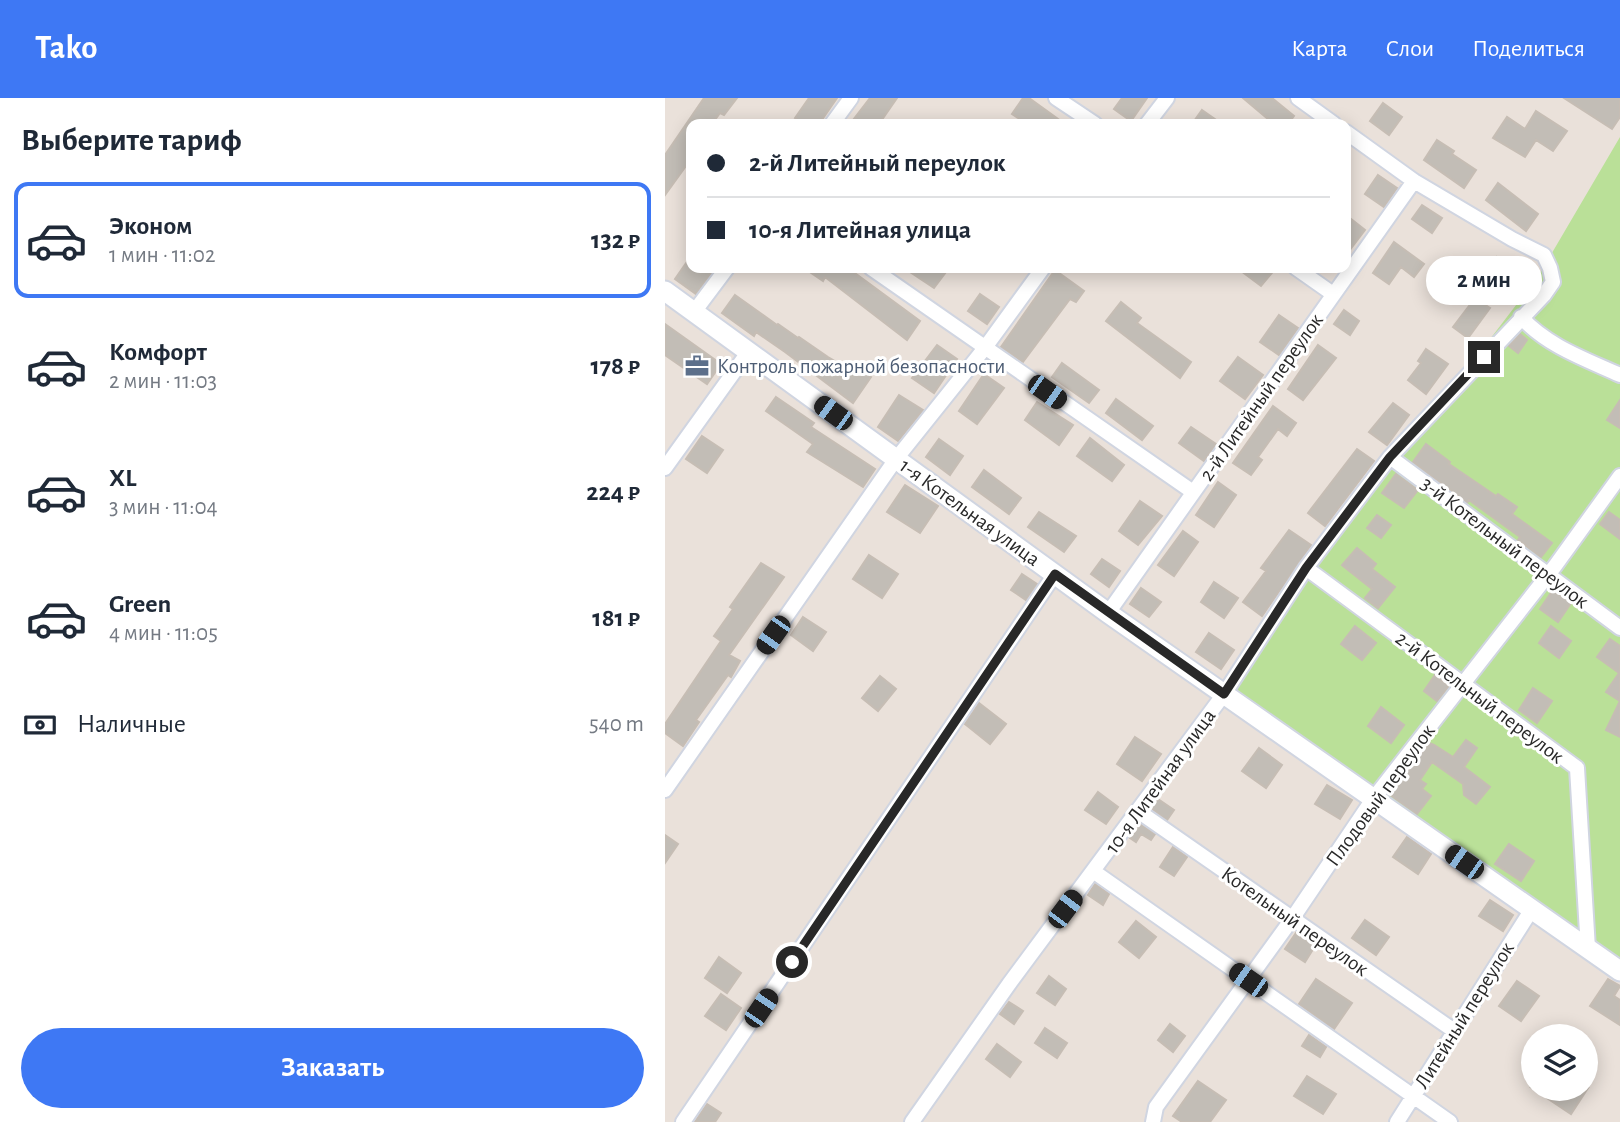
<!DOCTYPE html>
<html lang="ru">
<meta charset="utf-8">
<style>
body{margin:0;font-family:"Alegreya Sans",sans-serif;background:#f2f2f3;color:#1f2937;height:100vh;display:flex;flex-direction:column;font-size:26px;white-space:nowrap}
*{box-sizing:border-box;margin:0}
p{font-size:23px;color:#747a83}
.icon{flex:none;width:38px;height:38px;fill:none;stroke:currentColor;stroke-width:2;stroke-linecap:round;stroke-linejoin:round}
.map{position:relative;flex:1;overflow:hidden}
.panel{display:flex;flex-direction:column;background:#fff;width:665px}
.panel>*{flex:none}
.top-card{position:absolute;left:21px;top:21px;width:665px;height:154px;border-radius:14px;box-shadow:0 4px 18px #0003;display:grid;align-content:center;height:154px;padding:0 21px;background:#fff}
.fabs{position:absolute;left:856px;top:926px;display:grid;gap:14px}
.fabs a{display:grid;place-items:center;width:77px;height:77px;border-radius:50%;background:#fff;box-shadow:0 4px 18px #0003;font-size:35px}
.end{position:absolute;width:32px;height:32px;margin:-16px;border:9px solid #282828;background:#fff;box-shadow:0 0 0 4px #fff}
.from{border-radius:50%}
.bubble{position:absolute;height:49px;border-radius:24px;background:#fff;box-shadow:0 4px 18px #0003;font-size:23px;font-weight:700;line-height:49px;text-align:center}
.car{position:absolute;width:21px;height:42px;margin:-21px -10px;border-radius:9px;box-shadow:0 0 5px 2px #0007;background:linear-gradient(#222 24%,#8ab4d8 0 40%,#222 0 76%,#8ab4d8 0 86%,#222 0)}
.top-card b{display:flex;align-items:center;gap:24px;height:66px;font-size:26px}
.top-card b+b{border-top:2px solid #e0e1e3}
.top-card i{width:18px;height:18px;background:#1f2937}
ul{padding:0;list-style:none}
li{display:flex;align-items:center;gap:21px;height:116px;margin:0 14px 10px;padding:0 7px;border:4px solid transparent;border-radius:14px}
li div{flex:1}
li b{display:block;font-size:26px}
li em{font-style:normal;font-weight:700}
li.on{border-color:#3e78f4}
li>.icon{width:63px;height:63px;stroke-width:1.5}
h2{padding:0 21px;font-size:32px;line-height:84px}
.pay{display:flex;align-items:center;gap:18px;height:77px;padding:0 21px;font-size:26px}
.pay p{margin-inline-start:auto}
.button{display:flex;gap:14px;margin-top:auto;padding:14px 21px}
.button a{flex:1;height:80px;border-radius:42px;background:#3e78f4;color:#fff;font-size:28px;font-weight:700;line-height:80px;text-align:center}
header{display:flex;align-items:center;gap:42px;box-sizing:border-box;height:98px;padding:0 35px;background:#3e78f4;color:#fff}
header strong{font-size:33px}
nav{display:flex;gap:38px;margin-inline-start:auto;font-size:24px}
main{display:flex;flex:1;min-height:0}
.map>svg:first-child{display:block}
</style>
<header>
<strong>Tako</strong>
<nav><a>Карта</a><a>Слои</a><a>Поделиться</a></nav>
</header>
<main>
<section class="panel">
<h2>Выберите тариф</h2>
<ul>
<li class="on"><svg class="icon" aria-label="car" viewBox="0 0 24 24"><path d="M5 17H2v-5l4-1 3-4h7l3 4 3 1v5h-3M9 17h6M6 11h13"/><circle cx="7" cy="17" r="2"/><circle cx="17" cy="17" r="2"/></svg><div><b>Эконом</b><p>1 мин · 11:02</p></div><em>132 ₽</em></li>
<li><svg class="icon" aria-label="car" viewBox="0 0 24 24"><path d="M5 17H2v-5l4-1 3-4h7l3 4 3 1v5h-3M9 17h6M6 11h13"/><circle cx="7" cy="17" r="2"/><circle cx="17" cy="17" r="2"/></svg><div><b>Комфорт</b><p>2 мин · 11:03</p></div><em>178 ₽</em></li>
<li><svg class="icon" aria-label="car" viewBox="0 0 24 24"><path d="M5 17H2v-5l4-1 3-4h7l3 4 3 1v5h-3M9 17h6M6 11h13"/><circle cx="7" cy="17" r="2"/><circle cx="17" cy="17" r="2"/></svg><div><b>XL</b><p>3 мин · 11:04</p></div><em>224 ₽</em></li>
<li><svg class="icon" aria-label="car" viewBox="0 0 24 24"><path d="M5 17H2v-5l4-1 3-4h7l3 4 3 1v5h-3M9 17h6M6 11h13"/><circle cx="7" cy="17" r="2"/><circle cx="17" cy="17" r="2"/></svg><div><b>Green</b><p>4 мин · 11:05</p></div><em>181 ₽</em></li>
</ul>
<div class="pay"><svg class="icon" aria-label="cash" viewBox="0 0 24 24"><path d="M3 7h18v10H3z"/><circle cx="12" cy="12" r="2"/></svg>Наличные<p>540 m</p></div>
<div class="button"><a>Заказать</a></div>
</section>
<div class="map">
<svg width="955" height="1024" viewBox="0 0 955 1024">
<rect width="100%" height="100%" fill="#eae1da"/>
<!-- green -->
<path fill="#bae098" d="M955,39V861L560,588L874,177Z"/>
<!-- building -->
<path fill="#c2bdb6" stroke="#c6bdb4" stroke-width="2" d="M39,0H72L59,17L55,15L47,26H26V61L0,97V57Z
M144,0H172L154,26H138L130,20Z
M205,0H232L214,26H185Z
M358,0H364L400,26H362L347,16Z
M457,0H482L466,23L449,11Z
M578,0H607L629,18L623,26H609Z
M899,0H955V19L947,31Z
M718,5L737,19L724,37L705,23Z
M537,12L557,26H527Z
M871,13L902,33L888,53L871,42L860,59L828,40L842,19L860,31Z
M772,42L789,53L787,56L811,72L799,90L759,62Z
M713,77L732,90L719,109L700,96Z
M833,85L873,116L861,133L821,102Z
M757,107L777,120L767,135L747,121Z
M681,117L700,132L681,157Z
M729,144L759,166L749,179L736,169L724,186L708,175Z
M26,158V170H50L31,196L10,181Z
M832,159L852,172L840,189L821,176Z
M139,170H183L255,223L242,242L160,179L158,183Z
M239,170H284L269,190Z
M572,170H611L596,188Z
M390,172L419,193L411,204L405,201L358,264L336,249Z
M315,196L334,209L322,226L303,213Z
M70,197L112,227L113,226L133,240L134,239L163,259L187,273L190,268L206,279L188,305L120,254L91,234L89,238L57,215Z
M810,200L825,210L803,240L788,229Z
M456,204L476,220L472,225L526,264L515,280L441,223Z
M679,212L694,223L685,237L669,226Z
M614,217L633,230L614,257L595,244Z
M0,226L56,266L42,286L0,257Z
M855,236L862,242L853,255L844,248Z
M272,247L292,261L269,295L247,280Z
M653,247L671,260L638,302L623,291Z
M761,251L783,266L761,296L743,282L756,265L753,263Z
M573,259L598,277L580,301L555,283Z
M397,265L434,292L424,305L387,279Z
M319,276L339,290L312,326L294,313Z
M234,297L258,312L233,343L213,329Z
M111,299L149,325L146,329L210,371L198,389L142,354L148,346L101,313Z
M451,301L488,328L477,342L441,315Z
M955,302V330L942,322Z
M372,304L408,327L394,347L360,322Z
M728,305L744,317L722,347L704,334Z
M608,308L631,325L622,338L613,331L593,359L597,362L586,377L568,365Z
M526,329L551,346L539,363L514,345Z
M37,338L58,352L42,375L21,361Z
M425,340L459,367L447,383L412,358Z
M274,341L298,358L285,377L261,359Z
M761,346L785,364L784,366L831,398L833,396L852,409L847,416L887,445L876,459L853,442L855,439L804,402L802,405L748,364Z
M692,351L709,363L660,428L643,415Z
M319,372L356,400L344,416L307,389Z
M731,376L753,392L739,410L717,395Z
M553,384L571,397L549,429L531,417Z
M240,387L273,408L255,435L222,414Z
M475,403L497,418L473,447L454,433Z
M374,414L411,438L399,454L363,429Z
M944,414L955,422V441L935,426Z
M712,417L726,427L716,440L702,430Z
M624,432L646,447L597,518L578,504L601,473L596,470Z
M518,433L533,444L509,478L493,467Z
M692,450L711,466L707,471L730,489L713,510L700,500L707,491L677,467Z
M204,457L233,476L217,500L188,481Z
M437,461L455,473L444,489L426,476Z
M96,465L119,479L64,557L75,563L66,579L63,577L31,622L34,624L18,648L0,635V626L56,543L49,538L68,511L65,509Z
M357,476L372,486L361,502L346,492Z
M549,484L573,500L559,520L536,504Z
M476,490L496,504L484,519L465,506Z
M888,492L906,505L893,524L875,511Z
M138,519L161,534L148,553L126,537Z
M690,528L711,545L697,562L676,546Z
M886,528L906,543L894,560L874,545Z
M544,535L569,552L556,571L531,554Z
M945,541L955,548V603L941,594L954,575L932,559Z
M770,577L784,588L772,603L759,593Z
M215,578L231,591L213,613L197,600Z
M868,590L887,603L872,625L854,612Z
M955,603V639L941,632Z
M314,605L341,626L325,646L300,626Z
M716,609L739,627L726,645L703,628Z
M470,639L496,656L477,683L452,666Z
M801,642L812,650L799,669L825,689L811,706L799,697L798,686L767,664L755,682L761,686L757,691L766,698L752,716L724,696L764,645L769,647L788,659Z
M594,650L617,667L601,690L577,673Z
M662,687L687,702L675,721L650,706Z
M433,694L453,709L441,726L420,712Z
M493,701L509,712L502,722L486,710Z
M475,726L490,736L486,742L476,736L471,744L465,740Z
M0,737L13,746L0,765Z
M742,739L766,756L753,776L728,759Z
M844,746L869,763L856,783L830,766Z
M508,749L522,759L509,778L495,769Z
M430,786L444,796L438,807L423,797Z
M825,802L848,817L838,833L814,818Z
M700,822L724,839L711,857L687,840Z
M471,823L491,839L474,860L454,844Z
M631,835L650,848L640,864L620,851Z
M54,859L76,875L62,895L40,880Z
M384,878L401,891L390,907L372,895Z
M651,881L687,905L669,931L634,906Z
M943,881L955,888L949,898L955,902V927L925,908Z
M852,883L874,898L856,923L834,908Z
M56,896L76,910L61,932L40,918Z
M344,904L358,913L349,926L335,916Z
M505,926L520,938L508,954L493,942Z
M380,930L402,945L392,960L370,945Z
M644,937L661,949L655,959L637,948Z
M332,946L356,964L345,979L321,961Z
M642,978L671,996L658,1016L629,998Z
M533,983L561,1002L545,1024H517L508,1018Z
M867,990H923L906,1016Z
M42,1006L56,1015L50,1024H30Z"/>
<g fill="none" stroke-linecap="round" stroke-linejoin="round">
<!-- street casing -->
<g stroke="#d0d5e1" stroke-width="18">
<path id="street" d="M391,0L430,26
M633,0L669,26
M167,26L186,0
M482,26L502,0
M206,170L528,394
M631,170L668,196
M29,214L62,170
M856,219C882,248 920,261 955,277
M725,359L955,530
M0,370L84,253
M641,470L912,670L923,851
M443,515L749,83
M0,692L231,361L319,251L378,170
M473,713L788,932
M428,773L785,1024
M18,1024L390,476
M247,1024L344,886L559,596L641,470L725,359L879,197L888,184L885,170L879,157L847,141L749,83L681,34
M488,1024L491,1009L627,821L708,701L890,468L955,378
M732,1024L867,811"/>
</g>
<!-- secondary casing -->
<g stroke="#d0d5e1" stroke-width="23">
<path id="secondary" d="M0,193L443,515L955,873"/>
</g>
<!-- street -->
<use href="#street" stroke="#fff" stroke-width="14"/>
<!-- secondary -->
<use href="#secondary" stroke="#fff" stroke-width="19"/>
</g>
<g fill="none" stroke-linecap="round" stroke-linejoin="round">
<!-- route -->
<path stroke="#282828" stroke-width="9" d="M127,864L390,476L559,596L641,470L725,359L819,259"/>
</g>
<!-- icons -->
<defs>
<g id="office-bare" transform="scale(1.89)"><path d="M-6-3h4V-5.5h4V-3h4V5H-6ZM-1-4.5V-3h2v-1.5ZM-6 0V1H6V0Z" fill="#5c6f8a" stroke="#fff" stroke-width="2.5" paint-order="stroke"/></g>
</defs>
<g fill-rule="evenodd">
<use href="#office-bare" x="32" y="268"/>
</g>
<g text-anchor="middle" stroke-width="6" stroke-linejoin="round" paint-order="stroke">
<!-- service labels -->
<g font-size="21" fill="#4e5e75" stroke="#fff" text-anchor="start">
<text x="52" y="275">Контроль пожарной безопасности</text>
</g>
<!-- street labels -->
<g font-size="21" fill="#282828" stroke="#fff">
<text transform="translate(596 299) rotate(-55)" y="7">2-й Литейный переулок</text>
<text transform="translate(305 414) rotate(36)" y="7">1-я Котельная улица</text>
<text transform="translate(840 444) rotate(37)" y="7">3-й Котельный переулок</text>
<text transform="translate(815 599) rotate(37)" y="7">2-й Котельный переулок</text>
<text transform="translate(495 683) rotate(-54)" y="7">10-я Литейная улица</text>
<text transform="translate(715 697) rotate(-54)" y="7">Плодовый переулок</text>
<text transform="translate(630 823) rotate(35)" y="7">Котельный переулок</text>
<text transform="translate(799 917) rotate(-58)" y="7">Литейный переулок</text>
</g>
</g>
</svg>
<div class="fabs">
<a><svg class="icon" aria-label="layers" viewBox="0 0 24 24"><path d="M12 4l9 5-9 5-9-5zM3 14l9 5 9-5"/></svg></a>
</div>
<i class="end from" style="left:127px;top:864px"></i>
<i class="end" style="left:819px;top:259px"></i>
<div class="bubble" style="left:761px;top:158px;width:116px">2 мин</div>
<i class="car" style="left:382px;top:294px;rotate:125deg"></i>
<i class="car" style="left:168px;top:315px;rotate:306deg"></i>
<i class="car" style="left:108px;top:537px;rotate:215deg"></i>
<i class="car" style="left:799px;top:764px;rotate:305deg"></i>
<i class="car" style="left:400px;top:811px;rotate:37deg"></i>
<i class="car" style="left:583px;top:882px;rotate:305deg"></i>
<i class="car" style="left:96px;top:910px;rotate:34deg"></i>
<div class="top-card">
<b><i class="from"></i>2-й Литейный переулок</b>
<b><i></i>10-я Литейная улица</b>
</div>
</div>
</main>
